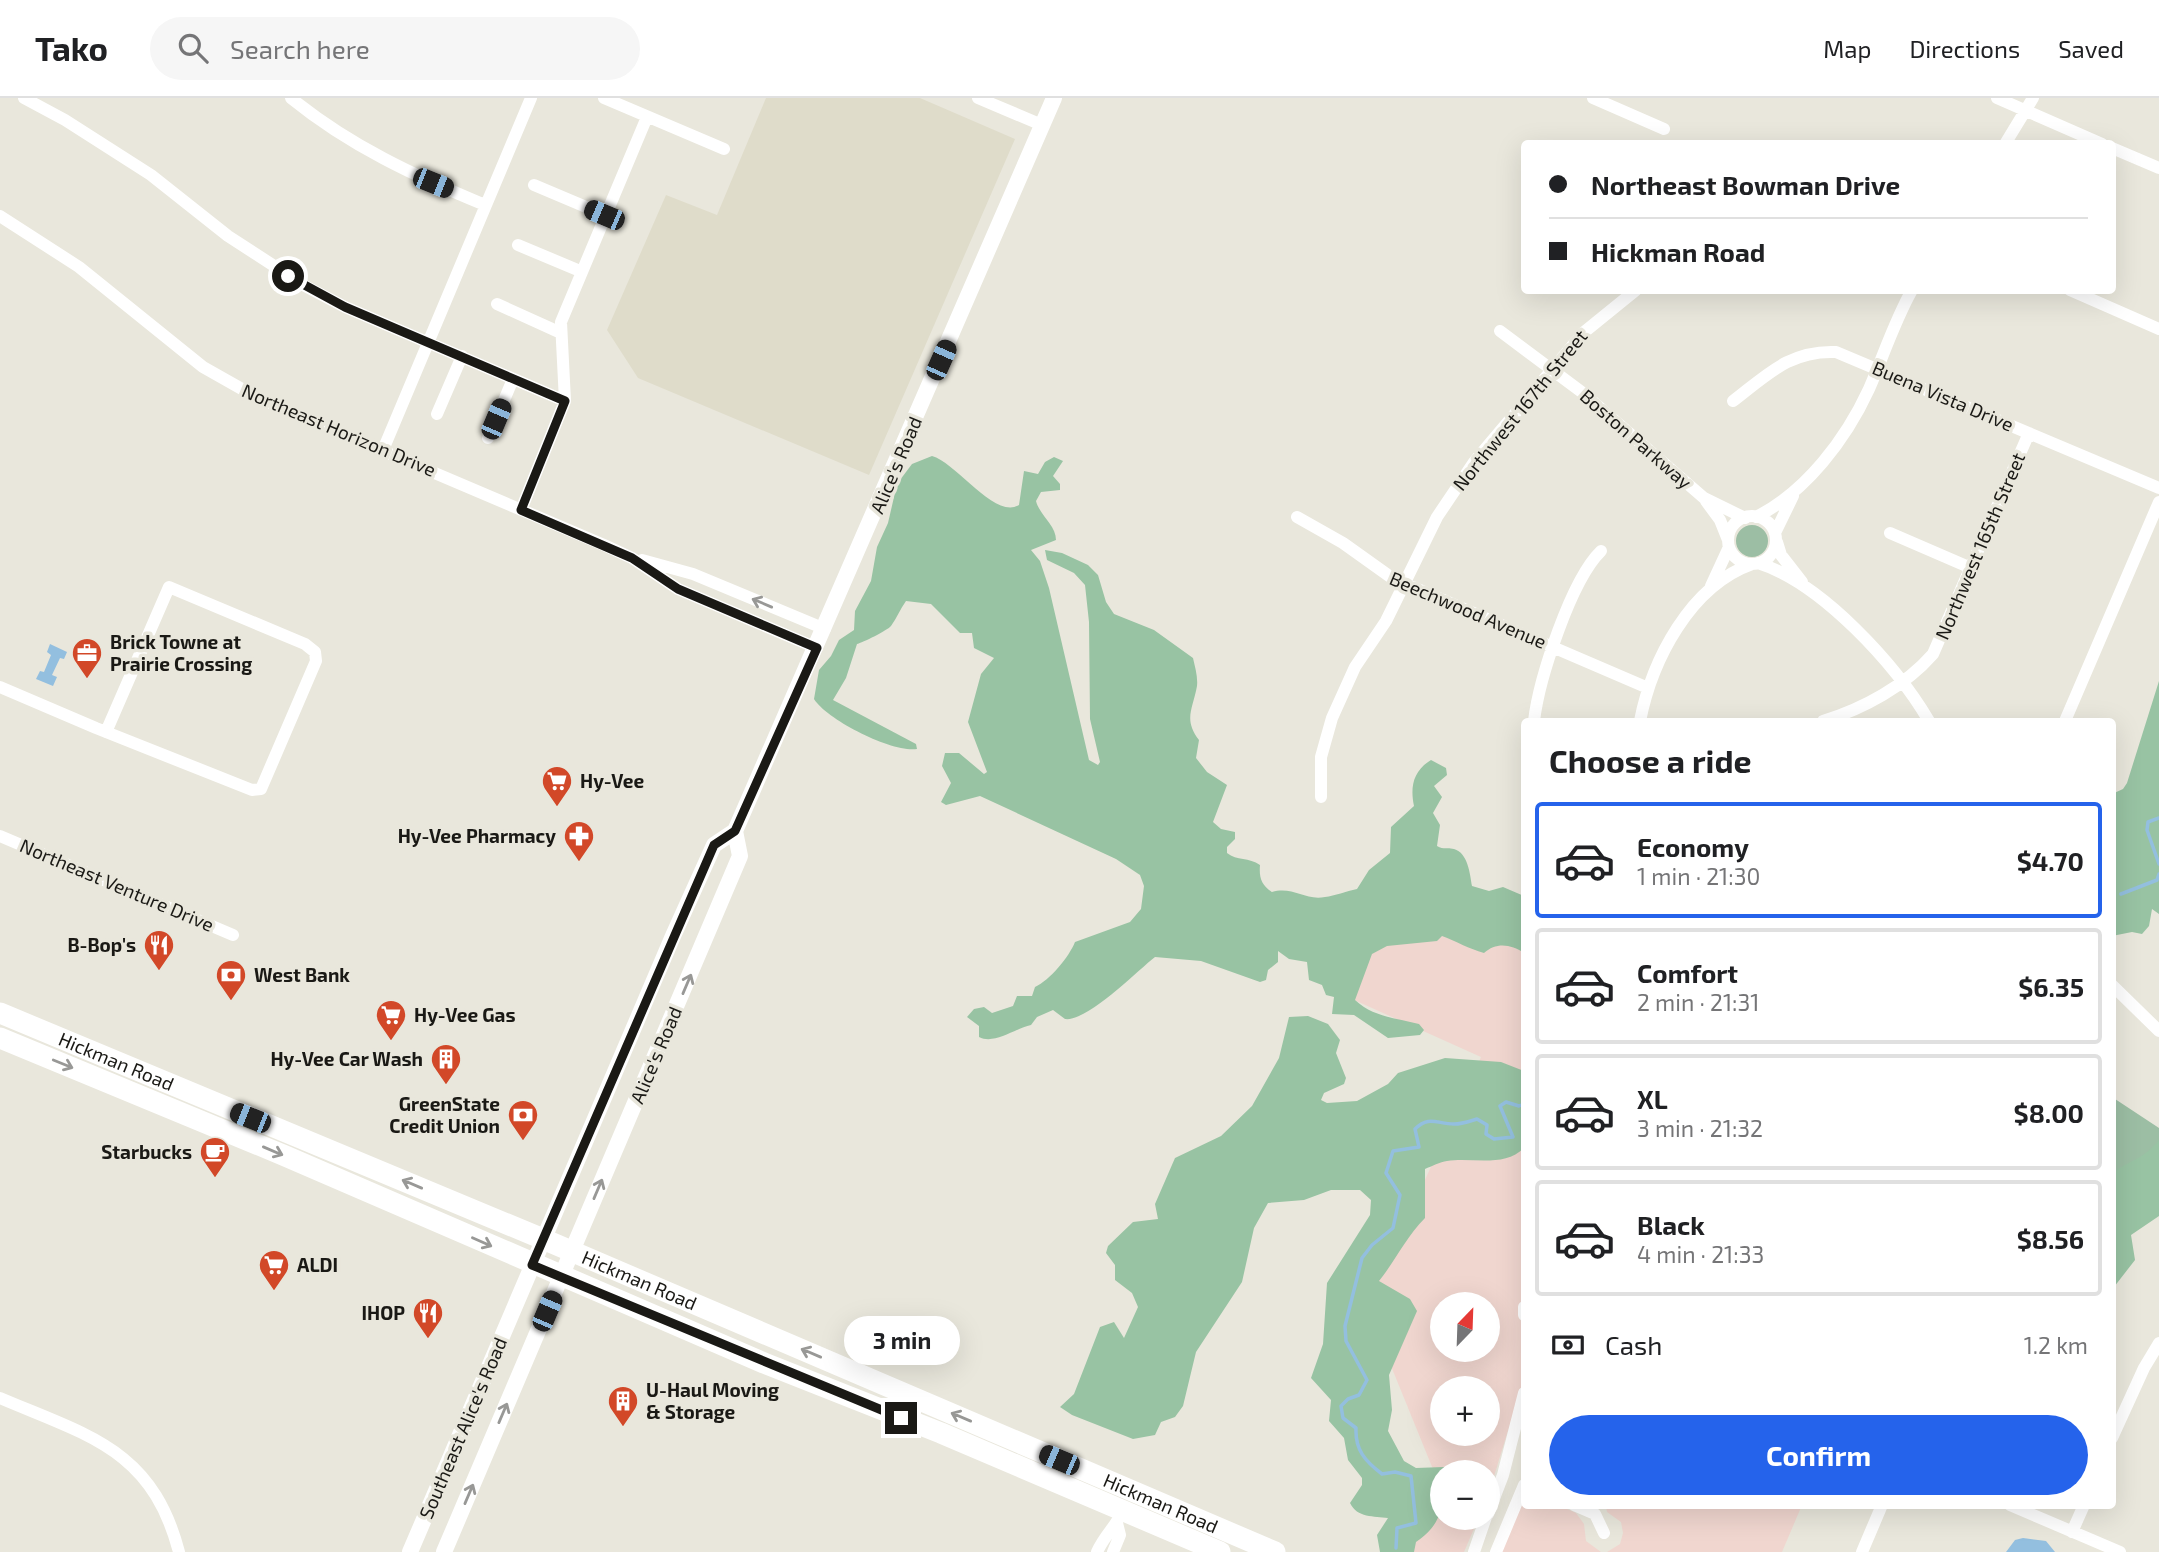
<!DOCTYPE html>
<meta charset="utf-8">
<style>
body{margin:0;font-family:"Exo 2",sans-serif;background:#f6f6f6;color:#202124;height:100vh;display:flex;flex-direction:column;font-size:26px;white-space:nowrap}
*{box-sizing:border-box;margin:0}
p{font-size:23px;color:#757577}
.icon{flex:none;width:38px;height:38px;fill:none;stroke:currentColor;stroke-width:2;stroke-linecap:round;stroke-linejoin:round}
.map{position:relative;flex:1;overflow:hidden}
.details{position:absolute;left:1521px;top:620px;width:595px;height:791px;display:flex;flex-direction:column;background:#fff;border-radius:7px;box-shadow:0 7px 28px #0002}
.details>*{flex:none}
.banner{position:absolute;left:1521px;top:42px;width:595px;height:154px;border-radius:7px;box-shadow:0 7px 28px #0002;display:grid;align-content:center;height:154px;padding:0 28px;background:#fff}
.needle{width:46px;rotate:23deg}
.fabs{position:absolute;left:1430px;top:1194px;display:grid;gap:14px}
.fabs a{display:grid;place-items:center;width:70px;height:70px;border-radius:50%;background:#fff;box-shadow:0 7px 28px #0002;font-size:35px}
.end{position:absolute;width:32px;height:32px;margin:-16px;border:9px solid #1a1915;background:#fff;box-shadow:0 0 0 4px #fff}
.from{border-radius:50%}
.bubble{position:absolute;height:49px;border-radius:24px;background:#fff;box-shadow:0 7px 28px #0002;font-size:23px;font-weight:700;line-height:49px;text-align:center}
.car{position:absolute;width:21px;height:42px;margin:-21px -10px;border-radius:9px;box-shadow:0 0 5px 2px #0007;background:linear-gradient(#222 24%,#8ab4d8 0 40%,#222 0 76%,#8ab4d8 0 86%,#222 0)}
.banner b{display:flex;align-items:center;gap:24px;height:66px;font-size:26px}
.banner b+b{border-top:2px solid #e0e0e0}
.banner i{width:18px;height:18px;background:#202124}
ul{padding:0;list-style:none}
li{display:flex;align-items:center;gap:21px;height:116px;margin:0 14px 10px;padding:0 14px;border:4px solid #e0e0e0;border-radius:7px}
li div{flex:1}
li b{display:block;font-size:26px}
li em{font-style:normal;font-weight:700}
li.current{border-color:#2563eb}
li>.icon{width:63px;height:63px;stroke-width:1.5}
h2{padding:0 28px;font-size:32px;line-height:84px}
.pay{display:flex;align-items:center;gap:18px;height:77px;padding:0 28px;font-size:26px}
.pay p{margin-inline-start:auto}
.action{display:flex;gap:14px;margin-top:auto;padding:14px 28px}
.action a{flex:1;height:80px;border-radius:42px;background:#2563eb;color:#fff;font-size:28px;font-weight:700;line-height:80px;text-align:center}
header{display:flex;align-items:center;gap:42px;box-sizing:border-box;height:98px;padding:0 35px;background:#fff;border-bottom:2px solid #e0e0e0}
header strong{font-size:33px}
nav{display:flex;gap:38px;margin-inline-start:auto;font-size:24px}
.search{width:490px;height:63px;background:#f6f6f6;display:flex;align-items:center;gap:18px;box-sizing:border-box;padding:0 24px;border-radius:38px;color:#757577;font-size:26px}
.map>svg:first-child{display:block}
</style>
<header>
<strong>Tako</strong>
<div class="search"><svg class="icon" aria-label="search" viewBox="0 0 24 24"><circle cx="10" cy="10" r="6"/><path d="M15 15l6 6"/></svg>Search here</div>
<nav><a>Map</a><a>Directions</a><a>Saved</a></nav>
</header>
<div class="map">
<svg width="2159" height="1454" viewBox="0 0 2159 1454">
<rect width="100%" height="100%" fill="#e9e7dc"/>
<!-- commercial -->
<path fill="#f0d6cf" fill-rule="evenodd" d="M1377,817L1524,838V1196L1519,1214L1524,1238V1280L1488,1398V1374H1442V1419H1479L1464,1454H1410L1439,1386L1367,1209L1481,959L1343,897ZM1442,1206H1488V1251H1442ZM1442,1290H1488V1335H1442Z
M1524,1401V1407H1558L1576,1415L1584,1426L1586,1443L1601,1454H1500Z
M1606,1407H1802L1782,1454H1607L1620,1446L1623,1435L1621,1424L1607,1414Z"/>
<!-- built -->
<path fill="#dfdcca" d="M766,0H920L1015,41L869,377L638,280L607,232L666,97L717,117Z"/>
<!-- green -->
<path fill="#9cbea4" d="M1736 443a16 16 0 1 1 32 0a16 16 0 1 1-32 0Z
M2112,999L2159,1030V1102L2112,1154Z"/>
<!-- forest -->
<path fill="#98c3a3" d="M932,358C957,365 995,422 1019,407L1024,373L1038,376L1045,364L1054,359L1063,363L1053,378L1060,386V392L1041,394L1036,403C1040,418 1056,427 1056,442L1031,452L1040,463L1049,490L1089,662L1098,667L1100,664L1090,621L1089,524L1085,487L1074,475L1047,462L1045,452L1062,455L1088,467L1098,477L1106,504L1114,516L1154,532L1193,560C1195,569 1198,579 1197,588C1193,611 1183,621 1199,642L1196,660L1207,674L1227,687L1213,724L1221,731L1235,734V741L1227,749V755C1237,763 1249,759 1260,767C1259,779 1261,787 1272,794C1293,788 1305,803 1325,799C1335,798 1346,793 1357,791L1369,772L1390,755L1391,729L1414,708C1410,689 1413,673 1431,662L1446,670L1447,677L1434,688L1442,699L1433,715L1440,727L1437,748C1444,752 1447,749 1454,751C1468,755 1470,776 1472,788L1489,793L1503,789L1524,798V855C1511,846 1496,844 1484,855C1469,851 1456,843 1442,838L1437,843L1387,848L1372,856L1355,902C1373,919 1396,920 1419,926L1424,932L1420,937L1388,940L1354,917L1332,916L1334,899L1326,897L1322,887L1309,882L1307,864L1289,861L1278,853V864L1268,872L1266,882L1260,884L1201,863L1155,859C1136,874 1087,924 1065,921L1053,912L1037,919L1031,927C1014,931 994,947 979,939V928L967,919L974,911L984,909L992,915L1013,908L1017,898H1032L1035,889C1050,882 1069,859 1075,844L1130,824L1141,811L1144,788L1140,777L1116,761L980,698L946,707L941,704L951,685L942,668L945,655H959L984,676L987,674L968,624L981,576L994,560L974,550L972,535H960L931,506L906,503C900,511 897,520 891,528C888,532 862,545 857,546L846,580L833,602L916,646L917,651C893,655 827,622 814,601L819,572L831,558L839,542L854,532L855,513L871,483L877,449L888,425L897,386L912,366Z
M2159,583V816L2152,811L2149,828L2142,836L2132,834L2112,838V696L2123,691L2127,685Z
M1308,918L1328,926L1340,942L1336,955L1346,980L1344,986L1324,995L1321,1002L1327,1005L1357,1003L1388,986L1398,975L1445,960L1501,964L1524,973V1050C1504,1070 1472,1059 1447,1063C1440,1064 1432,1068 1425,1071V1120C1406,1139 1396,1162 1379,1183L1410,1201L1417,1213L1389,1277L1392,1312L1388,1333L1404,1363L1416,1370L1444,1369L1450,1374H1442C1442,1407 1445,1424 1416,1444L1414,1454H1380L1377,1437L1388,1420C1374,1418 1357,1420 1350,1405L1362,1387V1380L1348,1362L1344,1340L1329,1323L1331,1302L1311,1280L1323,1246L1327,1185L1370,1117L1371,1102L1360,1092H1331L1304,1102L1268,1105L1254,1130L1242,1184L1196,1254L1183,1308L1175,1319L1161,1324L1155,1337L1133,1341L1072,1317L1060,1309L1074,1296L1100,1229L1114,1224L1124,1240L1138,1209L1132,1195L1115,1182V1167L1106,1155L1108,1148L1133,1124L1158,1121L1155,1106L1175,1060L1221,1038L1252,1008L1279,960L1289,919Z
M2159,1042V1118L2131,1137L2135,1162L2114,1189L2112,1076C2130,1061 2142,1063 2159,1042Z"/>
<!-- water -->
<path fill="#93bfdf" d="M50,546L67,554L64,561L60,560L52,577L57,579L53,588L36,581L40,573L44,574L51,557L47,554Z
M2023,1440L2046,1443L2055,1454H2006L2015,1442Z"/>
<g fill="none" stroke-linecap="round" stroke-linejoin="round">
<!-- stream -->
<path stroke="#93bfdf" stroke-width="3.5" d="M2159,720L2148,724L2147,732L2159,766
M2121,796L2157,782L2159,776
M1396,1450L1397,1430L1416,1425L1411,1378L1395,1374L1382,1376C1365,1363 1355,1352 1356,1330L1343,1320L1341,1308L1348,1301L1359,1297L1367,1282L1346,1243L1345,1228L1362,1160L1372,1147L1393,1130L1400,1097L1386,1075L1393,1053L1419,1049L1415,1031C1429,1017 1437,1026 1454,1026C1462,1026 1470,1023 1477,1021L1487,1027L1486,1036L1494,1041L1513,1039L1500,1008L1506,1004L1519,1008L1524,1006"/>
<!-- street -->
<path stroke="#fff" stroke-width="12" d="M24,0L65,22L151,77L228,138L305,188L345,209L565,303
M291,0C350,48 415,78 485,107
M604,0L724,51
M978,0L1042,27
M1593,0L1664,31
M1997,0L2102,46
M2005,46L2033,0
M2112,50L2159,70
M534,87L605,117
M0,118L79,169L203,269L256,299L604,447L632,460L678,491L817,550
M518,147L580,173
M2070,192L2159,231
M497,206L561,235
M1500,233L1583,295L1704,400L1745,420
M1733,303C1767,277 1790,252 1836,254L2159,390
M437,316L462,258
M488,340L513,281
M383,352L531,0
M1706,403L1720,422L1728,442
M521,412L565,303L561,224L647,19
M1728 442a24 24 0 1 1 48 0a24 24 0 1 1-48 0Z
M1297,419L1343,445L1392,480L1648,590
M1756,419C1806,394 1846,341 1869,291C1883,259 1894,224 1912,192
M1775,435L1793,398
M1890,435L1971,470
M1777,444L1781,457L1802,484
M642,462L693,476L825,531
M1758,465C1822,485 1896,567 1929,623
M1711,488L1729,449
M0,589L96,630L106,634L252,692L261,691L316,563L315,554L305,546L169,489L106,634
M1534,623C1539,581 1571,482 1601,453
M1640,623C1652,562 1690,488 1752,466
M1823,623C1863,611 1905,588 1933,556L2029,335
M2065,623L2159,404
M1321,699V659L1332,620L1355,569L1386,523L1437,419L1474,364L1583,235L1636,192
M0,738L233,837
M2112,887L2159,933
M1524,1209V1217
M0,1300C89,1338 152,1351 179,1454
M2112,1340L2144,1270L2159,1245
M1574,1407L1595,1416L1604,1435
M2010,1407L2120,1454
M1488,1416L1503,1377L1524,1295
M2072,1434L2084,1407
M1097,1454C1105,1436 1116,1429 1123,1412
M1113,1454L1120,1437L1117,1425
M1474,1454L1486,1419
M1496,1454L1524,1387
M1862,1454L1882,1407"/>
<!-- secondary -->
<path stroke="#fff" stroke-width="16" d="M410,1454L673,838L714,747L735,733L1054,0
M444,1454L740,758L735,733"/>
<!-- highway -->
<g stroke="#fff" stroke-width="21">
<path id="s1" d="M0,915L543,1141L1275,1454"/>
<path d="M0,940L283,1057L764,1265L941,1335L1220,1454"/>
</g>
</g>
<!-- one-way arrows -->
<defs><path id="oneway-shaft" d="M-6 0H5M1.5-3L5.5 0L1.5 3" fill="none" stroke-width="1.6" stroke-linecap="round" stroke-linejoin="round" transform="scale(1.75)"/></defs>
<g stroke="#989896">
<use href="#oneway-shaft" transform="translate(762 505) rotate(-157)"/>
<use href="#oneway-shaft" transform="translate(687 886) rotate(-67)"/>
<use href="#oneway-shaft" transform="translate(63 966) rotate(22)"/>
<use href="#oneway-shaft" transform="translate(273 1053) rotate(23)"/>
<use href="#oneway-shaft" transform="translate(412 1086) rotate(-157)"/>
<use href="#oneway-shaft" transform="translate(598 1091) rotate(-67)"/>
<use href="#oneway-shaft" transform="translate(482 1144) rotate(24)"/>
<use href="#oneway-shaft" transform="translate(811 1255) rotate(-157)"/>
<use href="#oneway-shaft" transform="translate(503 1315) rotate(-67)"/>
<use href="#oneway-shaft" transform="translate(961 1319) rotate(-157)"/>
<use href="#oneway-shaft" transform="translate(469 1396) rotate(-67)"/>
</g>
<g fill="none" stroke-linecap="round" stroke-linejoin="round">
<!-- route -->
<path stroke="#1a1915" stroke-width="9" d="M288,178L345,209L565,303L521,412L632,460L678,491L817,550L735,733L714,747L532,1167L901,1320"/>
</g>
<!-- icons -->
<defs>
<g id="office-pin" transform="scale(1.575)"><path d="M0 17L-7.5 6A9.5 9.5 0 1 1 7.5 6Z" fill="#d24828" stroke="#e9e7dc"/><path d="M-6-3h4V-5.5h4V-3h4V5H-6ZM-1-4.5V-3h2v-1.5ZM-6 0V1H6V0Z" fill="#fff"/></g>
<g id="supermarket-pin" transform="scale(1.575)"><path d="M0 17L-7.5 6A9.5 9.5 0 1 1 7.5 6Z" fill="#d24828" stroke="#e9e7dc"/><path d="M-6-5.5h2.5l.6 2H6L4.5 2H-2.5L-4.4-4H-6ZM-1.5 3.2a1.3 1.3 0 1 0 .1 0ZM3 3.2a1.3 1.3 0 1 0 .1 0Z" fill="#fff"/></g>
<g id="pharmacy-pin" transform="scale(1.575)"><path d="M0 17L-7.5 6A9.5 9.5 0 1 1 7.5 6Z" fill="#d24828" stroke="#e9e7dc"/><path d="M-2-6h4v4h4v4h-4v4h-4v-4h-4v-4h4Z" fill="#fff"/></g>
<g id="restaurant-pin" transform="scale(1.575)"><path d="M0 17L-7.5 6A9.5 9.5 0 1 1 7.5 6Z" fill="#d24828" stroke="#e9e7dc"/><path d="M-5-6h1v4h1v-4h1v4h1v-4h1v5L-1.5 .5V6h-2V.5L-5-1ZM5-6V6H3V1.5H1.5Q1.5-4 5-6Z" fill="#fff"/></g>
<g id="bank-pin" transform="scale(1.575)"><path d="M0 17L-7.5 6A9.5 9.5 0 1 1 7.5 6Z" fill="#d24828" stroke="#e9e7dc"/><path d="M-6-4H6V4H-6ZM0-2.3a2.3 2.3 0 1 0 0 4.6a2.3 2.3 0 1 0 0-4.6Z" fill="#fff"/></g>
<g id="building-pin" transform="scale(1.575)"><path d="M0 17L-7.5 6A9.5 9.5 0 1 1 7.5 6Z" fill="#d24828" stroke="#e9e7dc"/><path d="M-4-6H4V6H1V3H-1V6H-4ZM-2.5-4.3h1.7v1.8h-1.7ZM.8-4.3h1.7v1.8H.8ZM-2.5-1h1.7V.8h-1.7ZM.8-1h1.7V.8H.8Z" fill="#fff"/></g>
<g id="cafe-pin" transform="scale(1.575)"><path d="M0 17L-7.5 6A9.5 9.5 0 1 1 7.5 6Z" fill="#d24828" stroke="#e9e7dc"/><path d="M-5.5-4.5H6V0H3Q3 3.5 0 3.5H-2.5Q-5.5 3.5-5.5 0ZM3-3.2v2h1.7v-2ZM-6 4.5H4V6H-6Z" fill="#fff"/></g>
</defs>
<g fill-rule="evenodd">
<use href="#office-pin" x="87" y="555"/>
<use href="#supermarket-pin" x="557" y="683"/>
<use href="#pharmacy-pin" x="579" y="738"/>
<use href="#restaurant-pin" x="159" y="847"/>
<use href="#bank-pin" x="231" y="877"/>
<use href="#supermarket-pin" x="391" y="917"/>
<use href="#building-pin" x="446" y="961"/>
<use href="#bank-pin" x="523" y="1017"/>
<use href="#cafe-pin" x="215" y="1054"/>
<use href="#supermarket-pin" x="274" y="1167"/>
<use href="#restaurant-pin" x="428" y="1215"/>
<use href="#building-pin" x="623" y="1303"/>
</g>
<g text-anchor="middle" stroke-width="7" stroke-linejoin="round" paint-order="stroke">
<!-- street labels -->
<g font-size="19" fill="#1a1915" stroke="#e9e7dc">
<text transform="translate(1943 298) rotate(23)" y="7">Buena Vista Drive</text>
<text transform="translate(1520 312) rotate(-51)" y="7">Northwest 167th Street</text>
<text transform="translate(339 332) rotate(23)" y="7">Northeast Horizon Drive</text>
<text transform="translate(1636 341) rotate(41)" y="7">Boston Parkway</text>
<text transform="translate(896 367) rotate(-67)" y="7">Alice's Road</text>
<text transform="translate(1980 448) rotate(-67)" y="7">Northwest 165th Street</text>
<text transform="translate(1468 512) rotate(23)" y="7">Beechwood Avenue</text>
<text transform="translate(117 787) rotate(23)" y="7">Northeast Venture Drive</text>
<text transform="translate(656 957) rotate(-67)" y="7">Alice's Road</text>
<text dy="7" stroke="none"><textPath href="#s1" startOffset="126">Hickman Road</textPath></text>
<text dy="7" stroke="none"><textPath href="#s1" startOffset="693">Hickman Road</textPath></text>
<text transform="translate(463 1330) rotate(-67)" y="7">Southeast Alice's Road</text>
<text dy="7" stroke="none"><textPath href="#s1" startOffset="1260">Hickman Road</textPath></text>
</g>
<!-- poi labels -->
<g font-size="19" font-weight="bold" fill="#1a1915" stroke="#e9e7dc" text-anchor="start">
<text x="110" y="551">Brick Towne at<tspan x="110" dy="22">Prairie Crossing</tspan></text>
<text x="580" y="690">Hy-Vee</text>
<text x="556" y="745" text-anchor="end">Hy-Vee Pharmacy</text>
<text x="136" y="854" text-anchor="end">B-Bop's</text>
<text x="254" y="884">West Bank</text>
<text x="414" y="924">Hy-Vee Gas</text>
<text x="423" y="968" text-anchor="end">Hy-Vee Car Wash</text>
<text x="500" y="1013" text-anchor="end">GreenState<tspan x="500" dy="22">Credit Union</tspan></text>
<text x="192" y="1061" text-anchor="end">Starbucks</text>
<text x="297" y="1174">ALDI</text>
<text x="405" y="1222" text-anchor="end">IHOP</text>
<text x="646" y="1299">U-Haul Moving<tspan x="646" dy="22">&amp; Storage</tspan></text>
</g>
</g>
</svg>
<div class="fabs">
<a><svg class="needle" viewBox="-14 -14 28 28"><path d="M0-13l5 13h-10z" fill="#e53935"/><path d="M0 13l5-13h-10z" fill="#757577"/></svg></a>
<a>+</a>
<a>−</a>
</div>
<i class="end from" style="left:288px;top:178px"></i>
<i class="end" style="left:901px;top:1320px"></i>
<div class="bubble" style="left:844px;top:1218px;width:116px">3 min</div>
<i class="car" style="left:433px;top:85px;rotate:112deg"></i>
<i class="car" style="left:604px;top:117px;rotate:293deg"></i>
<i class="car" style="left:941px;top:262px;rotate:24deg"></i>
<i class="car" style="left:496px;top:321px;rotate:23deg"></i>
<i class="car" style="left:250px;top:1020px;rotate:292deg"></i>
<i class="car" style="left:547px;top:1213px;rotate:23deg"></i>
<i class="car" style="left:1059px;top:1362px;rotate:293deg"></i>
<div class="banner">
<b><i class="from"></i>Northeast Bowman Drive</b>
<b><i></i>Hickman Road</b>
</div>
<section class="details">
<h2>Choose a ride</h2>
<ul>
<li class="current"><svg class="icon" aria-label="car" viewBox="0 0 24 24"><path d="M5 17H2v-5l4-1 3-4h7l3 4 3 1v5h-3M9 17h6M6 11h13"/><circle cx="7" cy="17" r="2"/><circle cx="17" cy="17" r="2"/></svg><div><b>Economy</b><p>1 min · 21:30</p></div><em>$4.70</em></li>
<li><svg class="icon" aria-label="car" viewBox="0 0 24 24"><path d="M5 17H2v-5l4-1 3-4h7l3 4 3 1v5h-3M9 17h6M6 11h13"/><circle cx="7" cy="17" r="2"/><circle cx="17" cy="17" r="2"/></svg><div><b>Comfort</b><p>2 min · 21:31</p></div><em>$6.35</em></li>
<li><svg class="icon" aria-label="car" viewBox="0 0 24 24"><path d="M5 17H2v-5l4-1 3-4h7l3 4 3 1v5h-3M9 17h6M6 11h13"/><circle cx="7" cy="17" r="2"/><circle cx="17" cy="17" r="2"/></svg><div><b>XL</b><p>3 min · 21:32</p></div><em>$8.00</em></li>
<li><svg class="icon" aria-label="car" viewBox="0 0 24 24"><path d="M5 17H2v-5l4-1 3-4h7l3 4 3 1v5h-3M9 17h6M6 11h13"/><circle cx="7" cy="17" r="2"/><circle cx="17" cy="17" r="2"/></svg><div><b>Black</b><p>4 min · 21:33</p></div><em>$8.56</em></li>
</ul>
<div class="pay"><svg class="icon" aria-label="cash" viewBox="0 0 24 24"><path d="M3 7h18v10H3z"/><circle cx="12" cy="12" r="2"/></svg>Cash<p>1.2 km</p></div>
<div class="action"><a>Confirm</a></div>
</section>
</div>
